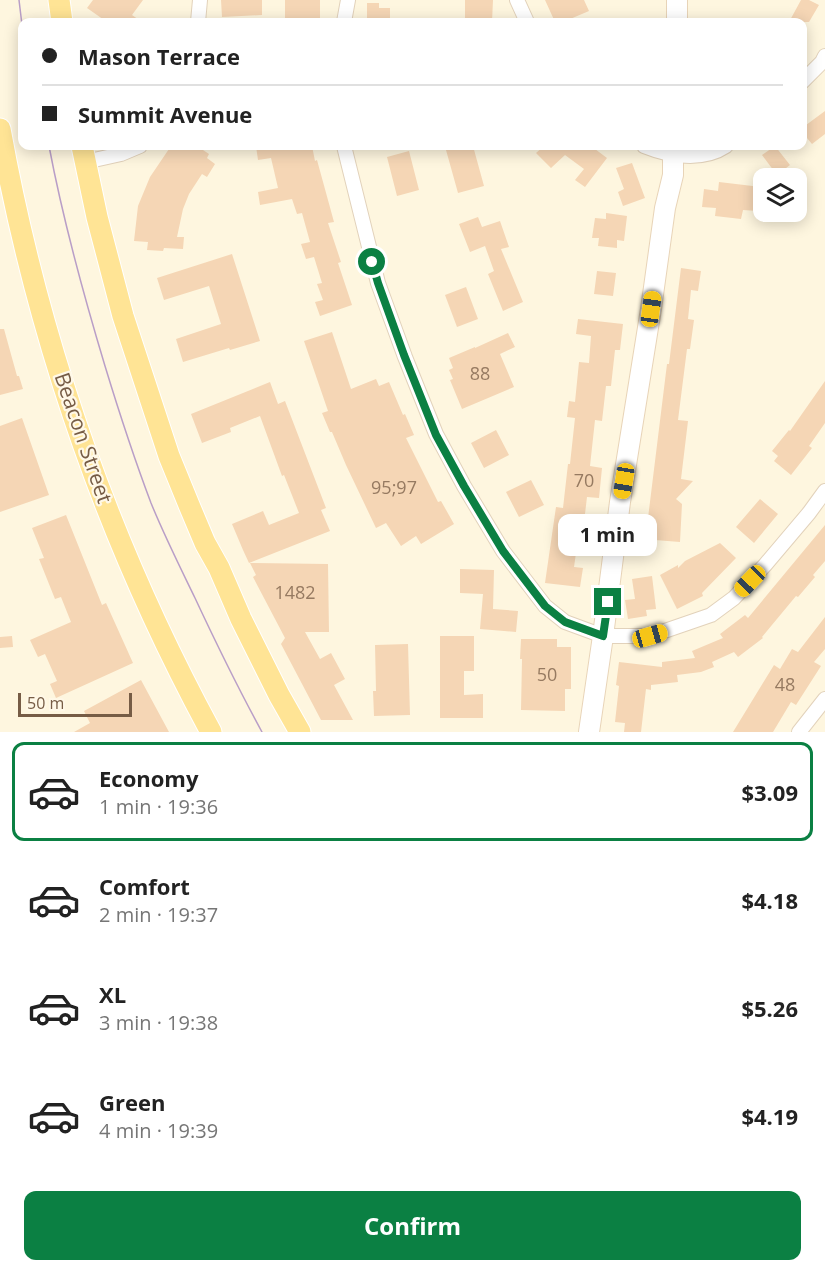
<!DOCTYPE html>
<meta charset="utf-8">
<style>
body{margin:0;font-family:"Open Sans",sans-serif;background:#f6f6f6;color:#222;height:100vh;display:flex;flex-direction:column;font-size:22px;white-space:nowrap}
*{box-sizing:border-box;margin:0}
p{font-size:20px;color:#767676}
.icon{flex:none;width:33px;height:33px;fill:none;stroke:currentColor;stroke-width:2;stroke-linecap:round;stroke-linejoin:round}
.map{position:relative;height:732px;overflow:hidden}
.details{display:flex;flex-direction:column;background:#fff;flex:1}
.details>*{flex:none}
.banner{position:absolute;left:18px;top:18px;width:789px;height:132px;border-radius:12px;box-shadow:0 3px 15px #0003;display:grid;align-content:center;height:132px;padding:0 24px;background:#fff}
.buttons{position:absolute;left:753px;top:168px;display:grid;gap:12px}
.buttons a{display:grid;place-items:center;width:54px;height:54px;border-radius:12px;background:#fff;box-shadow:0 3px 15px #0003;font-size:30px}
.scale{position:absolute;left:18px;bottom:15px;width:114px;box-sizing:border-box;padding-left:6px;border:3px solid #765c45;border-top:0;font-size:16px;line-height:21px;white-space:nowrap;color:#765c45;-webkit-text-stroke:4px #fff8e7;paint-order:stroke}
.end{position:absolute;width:27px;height:27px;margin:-14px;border:8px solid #0b8043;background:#fff;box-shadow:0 0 0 3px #fff}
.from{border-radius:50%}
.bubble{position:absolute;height:42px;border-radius:12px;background:#fff;box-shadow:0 3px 15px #0003;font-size:20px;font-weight:700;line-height:42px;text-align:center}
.car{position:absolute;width:18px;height:36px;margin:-18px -9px;border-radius:8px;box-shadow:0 0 4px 2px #0007;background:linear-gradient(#f5c518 24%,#345 0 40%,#f5c518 0 76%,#345 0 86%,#f5c518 0)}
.banner b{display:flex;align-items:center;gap:21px;height:57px;font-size:22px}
.banner b+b{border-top:2px solid #e0e0e0}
.banner i{width:15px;height:15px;background:#222}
ul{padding:10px 0 0;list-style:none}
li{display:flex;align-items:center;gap:18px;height:99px;margin:0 12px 9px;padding:0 12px;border:3px solid transparent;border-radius:12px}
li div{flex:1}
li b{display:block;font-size:22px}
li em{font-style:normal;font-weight:700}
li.active{border-color:#0b8043}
li>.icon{width:54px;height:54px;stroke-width:1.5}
.primary-button{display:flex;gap:12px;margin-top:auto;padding:12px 24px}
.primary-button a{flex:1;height:69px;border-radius:12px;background:#0b8043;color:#fff;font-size:24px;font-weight:700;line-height:69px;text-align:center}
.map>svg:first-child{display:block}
</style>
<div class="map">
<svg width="825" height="732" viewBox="0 0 825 732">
<rect width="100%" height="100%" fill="#fef6df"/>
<!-- building -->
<path fill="#f5d6b5" d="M93,0H143L132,15L142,22H107L87,8Z
M221,0H262V15L222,17Z
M285,0H320V18H285Z
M465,0H493L492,22L465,21Z
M545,0H584L589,11L563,22H555Z
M801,0H809L819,5L809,22H789Z
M367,3H379V8H390V22H367Z
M825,111V134L812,144L802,132V128Z
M171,146H197L209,154L207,158L215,164L207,177L202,174L189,194L183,209L177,237H184L183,249L164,248L163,251L147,250L148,242L134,241L138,206L150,177Z
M256,146H312L315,161L317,160L334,222L328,223L341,262L338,263L352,305L320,316L315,302L323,300L317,284L322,283L314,257L306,259L301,244L310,242L302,213L297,214L292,199L260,205L258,192L278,188L271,158L258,160Z
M463,146H473L484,186L458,193L446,150Z
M544,146H591L607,158L585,187L575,180L584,169L565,155L551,168L536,153Z
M775,146L790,165L777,175L762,155Z
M409,151L419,190L397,196L387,157Z
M632,163L645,198L623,206L618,192L624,189L616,168Z
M719,182L761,187L758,211L743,210L741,219L715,216L716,208L702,207L704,189L718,191Z
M606,213L627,216L624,241L617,240V248L598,246L599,238H592L595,218L606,219Z
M478,217L482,227L500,221L509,247L501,249L523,302L503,311L488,274L494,271L485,246L470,252L459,224Z
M232,254L260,341L230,350L229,348L183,362L176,339L221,324L209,286L164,300L157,278Z
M681,268L701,271L698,291L691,290L688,319L694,320L690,349H687L678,420L688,421L681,479L693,481L676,499L682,504L680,542L655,540V546L645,545L642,540L643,517L648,518L667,364H669Z
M597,271L616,273L613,296L594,294Z
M466,287L478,319L457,327L445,295Z
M578,319L623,324L620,350H615L611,386H606L602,421L595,420L590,466L602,468L599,498L587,497L582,539H578L574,567L583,568L580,587L545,583L556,507L563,508L568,464H570L575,418L567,417L569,401L575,402L579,362L589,363L591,336L576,334Z
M0,329H4L17,376H19L23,389L0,395Z
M332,332L351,389L376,379L379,386L389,382L403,415L405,414L414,435L406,438L438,502L441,501L454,524L421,544L416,536L401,546L386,523L376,528L346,465L332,432H330L322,413L328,411L304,341Z
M508,333L515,347L500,354L514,387L462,409L450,380L453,379L449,370L453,368L449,358L475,347V348Z
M825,381V423L809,446L812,448L791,475L774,461L778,456L772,451L789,430L790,431Z
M270,382L278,404L285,401L326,508L321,510L330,531L249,563L243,550L232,524L263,511L269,525L299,513L284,475L282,476L260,416L230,428L231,432L202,443L191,414Z
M22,418L49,495L0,512V426Z
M496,430L509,455L484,468L471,443Z
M531,480L544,505L519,517L506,492Z
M760,499L778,514L754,543L736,527Z
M66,515L102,605L106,603L133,663L56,698L50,684L57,681L45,654L38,657L30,640L71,622L61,597L55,599L39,559L44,558L32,528Z
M825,525V561L813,575L815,577L798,597L796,596L762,637L763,638L738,657L734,652L712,662L714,667L701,672L677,675L678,682L651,685V690L646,689L641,732H624L625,723L615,722L619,686L616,685L619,662L662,667V662L695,658L692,651L723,638L720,634L745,615L748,618Z
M720,543L736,558L702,593L703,596L677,609L660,575L678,565V568L685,561Z
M250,563L328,564L329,632H305L320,659L331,653L345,679L334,685L353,720H321L281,644L285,638L253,577L256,575Z
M460,569L494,570L493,609L518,611L516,632L480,629L483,594L460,593Z
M652,576L656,609L646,610L647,616L628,619L625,600L635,599L632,579Z
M825,617V649L814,662L821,666L796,705L791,702L773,732H733L774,665L780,669L792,649L798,652Z
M12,636L13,647L0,648V637Z
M440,636H474V671H464V695L483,694V718H440Z
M521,639H557V647H571V689H565V711L521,710L522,659H520Z
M408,644L410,715L374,716L373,691H376L375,645Z
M141,680L169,732H74L90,723L84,711Z"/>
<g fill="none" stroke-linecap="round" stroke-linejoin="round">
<!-- street casing -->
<g stroke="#e2d2bb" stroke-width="16">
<path id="street" d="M517,0L527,22
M198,22L200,0
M344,22L348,0
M802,82L822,62L825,56
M344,146L378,283L405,357L436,434L464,486L503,551L545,606L565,622L603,636H650L711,615L734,598L765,565L809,513L825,491
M644,146C669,156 702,162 726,146
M85,162L121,154L140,146
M799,732L825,699"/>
</g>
<!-- secondary casing -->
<g stroke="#e8d4b8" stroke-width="22">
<path id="secondary" d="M677,22V0
M589,732L603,636L620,502L651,309L665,208L673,175V146"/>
</g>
<!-- primary casing -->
<g stroke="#fff" stroke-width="23">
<path id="primary" d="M59,0L62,22
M0,129C38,339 109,544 211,732
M82,146L97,217L123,316L169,456L189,505L205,543L219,568L241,619L279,695L300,732"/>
</g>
<!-- street -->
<use href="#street" stroke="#fff" stroke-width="14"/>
<!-- secondary -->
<use href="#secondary" stroke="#fff" stroke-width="20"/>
<!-- primary -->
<use href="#primary" stroke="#ffe495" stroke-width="21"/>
<!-- tram -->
<path stroke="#b99ec7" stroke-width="1.5" d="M19,0L22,25
M49,146C63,220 83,293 105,366C119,412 134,458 151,503C164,535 180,567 195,598C216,643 238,688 262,732"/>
</g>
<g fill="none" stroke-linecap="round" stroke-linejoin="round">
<!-- route -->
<path stroke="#0b8043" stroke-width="8" d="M372,262L378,283L404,355L436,435L464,486L503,551L545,606L565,622L603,636L608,602"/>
</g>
<g text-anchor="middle" stroke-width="4.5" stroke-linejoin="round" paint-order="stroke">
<!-- number labels -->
<g font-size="18" fill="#967a61">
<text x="480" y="380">88</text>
<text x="584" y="487">70</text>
<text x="394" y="494">95;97</text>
<text x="295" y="599">1482</text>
<text x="547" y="681">50</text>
<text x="785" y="691">48</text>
</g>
<!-- street labels -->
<g font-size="21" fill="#765c45" stroke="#fff8e7">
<text transform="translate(83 438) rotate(71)" y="7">Beacon Street</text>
</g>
</g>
</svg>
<div class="buttons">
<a><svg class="icon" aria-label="layers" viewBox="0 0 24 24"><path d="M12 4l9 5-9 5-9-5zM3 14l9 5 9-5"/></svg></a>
</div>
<div class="scale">50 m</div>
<i class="end from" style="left:372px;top:262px"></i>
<i class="end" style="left:608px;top:602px"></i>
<div class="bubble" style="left:558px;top:514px;width:99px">1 min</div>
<i class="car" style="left:651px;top:309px;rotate:8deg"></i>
<i class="car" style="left:624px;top:481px;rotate:189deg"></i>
<i class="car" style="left:750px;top:581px;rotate:224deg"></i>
<i class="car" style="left:650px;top:636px;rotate:74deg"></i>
<div class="banner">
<b><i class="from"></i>Mason Terrace</b>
<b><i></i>Summit Avenue</b>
</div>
</div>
<section class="details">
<ul>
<li class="active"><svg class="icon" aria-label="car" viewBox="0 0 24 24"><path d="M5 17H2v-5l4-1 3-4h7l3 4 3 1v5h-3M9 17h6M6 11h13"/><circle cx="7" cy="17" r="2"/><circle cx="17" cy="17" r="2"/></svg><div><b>Economy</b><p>1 min · 19:36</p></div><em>$3.09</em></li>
<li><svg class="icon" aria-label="car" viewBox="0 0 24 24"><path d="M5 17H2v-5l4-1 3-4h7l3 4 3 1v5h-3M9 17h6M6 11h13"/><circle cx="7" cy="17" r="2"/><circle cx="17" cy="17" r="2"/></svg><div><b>Comfort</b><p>2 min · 19:37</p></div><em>$4.18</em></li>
<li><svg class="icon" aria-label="car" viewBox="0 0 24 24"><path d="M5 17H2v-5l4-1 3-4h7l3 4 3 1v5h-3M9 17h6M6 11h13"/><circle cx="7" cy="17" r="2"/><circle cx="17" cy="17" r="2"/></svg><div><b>XL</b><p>3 min · 19:38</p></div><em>$5.26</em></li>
<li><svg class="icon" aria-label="car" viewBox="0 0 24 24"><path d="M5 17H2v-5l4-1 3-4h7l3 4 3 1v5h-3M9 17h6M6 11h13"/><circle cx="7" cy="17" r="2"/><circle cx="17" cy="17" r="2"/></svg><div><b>Green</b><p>4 min · 19:39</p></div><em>$4.19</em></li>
</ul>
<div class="primary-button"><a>Confirm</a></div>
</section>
